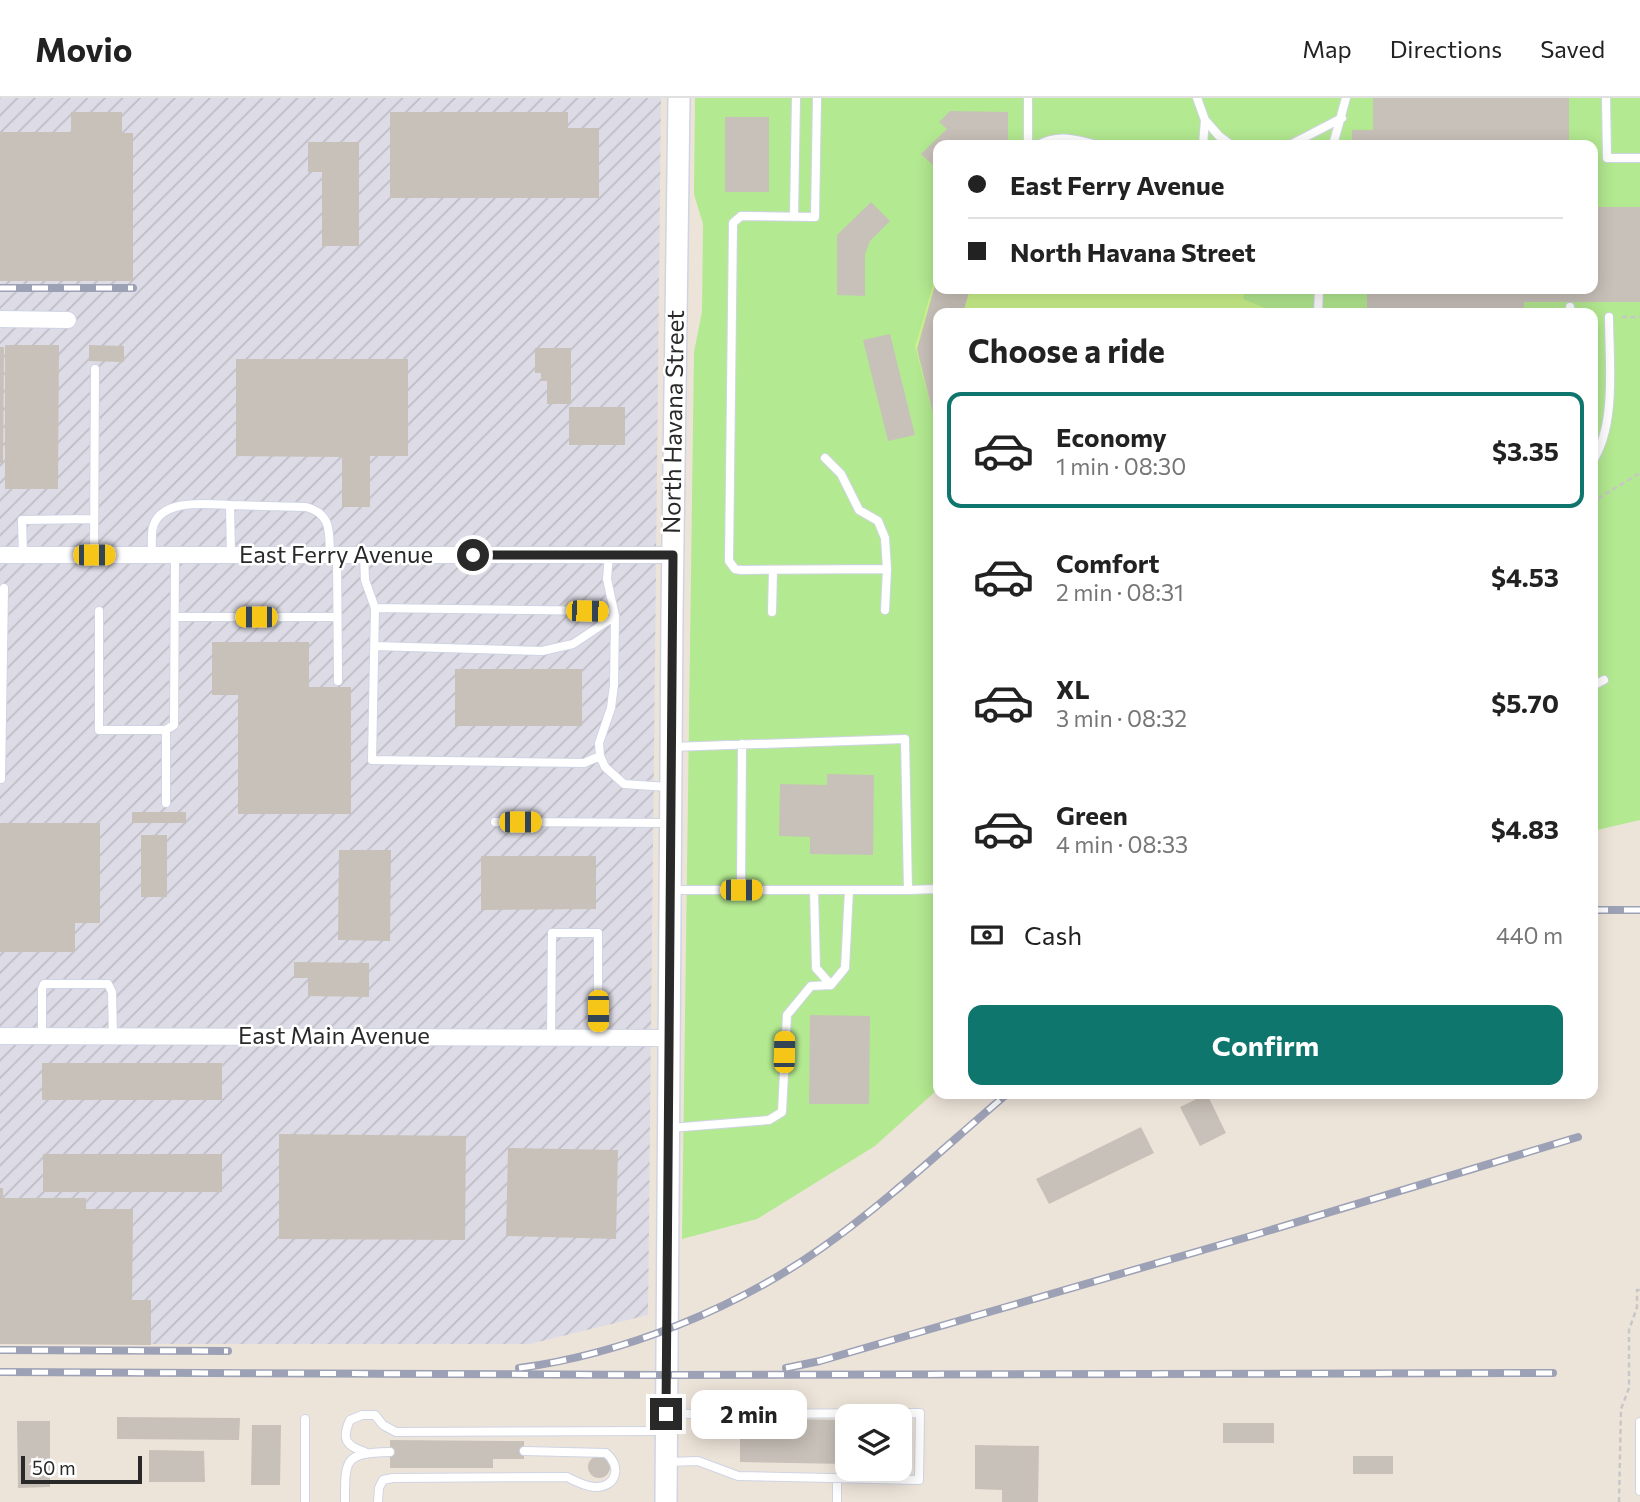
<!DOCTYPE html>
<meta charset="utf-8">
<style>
body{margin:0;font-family:Commissioner,sans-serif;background:#f2f2f2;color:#222;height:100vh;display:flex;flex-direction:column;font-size:26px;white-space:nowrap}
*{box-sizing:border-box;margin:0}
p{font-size:23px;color:#767676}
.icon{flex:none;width:38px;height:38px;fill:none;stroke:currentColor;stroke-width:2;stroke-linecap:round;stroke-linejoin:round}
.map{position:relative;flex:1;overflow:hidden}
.drawer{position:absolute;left:933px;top:210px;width:665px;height:791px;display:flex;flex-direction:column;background:#fff;border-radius:14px;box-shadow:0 4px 18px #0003}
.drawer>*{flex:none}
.top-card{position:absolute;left:933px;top:42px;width:665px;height:154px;border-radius:14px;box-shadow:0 4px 18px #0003;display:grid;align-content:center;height:154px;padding:0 35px;background:#fff}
.tools{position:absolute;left:835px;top:1306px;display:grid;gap:14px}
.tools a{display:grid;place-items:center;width:77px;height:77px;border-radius:14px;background:#fff;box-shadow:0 4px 18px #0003;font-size:35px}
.scale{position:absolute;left:21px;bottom:18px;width:121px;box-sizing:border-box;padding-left:7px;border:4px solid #292929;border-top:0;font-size:19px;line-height:24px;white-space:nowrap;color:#292929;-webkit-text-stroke:5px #fff;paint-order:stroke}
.end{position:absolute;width:32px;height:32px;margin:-16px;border:9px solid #292929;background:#fff;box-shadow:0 0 0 4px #fff}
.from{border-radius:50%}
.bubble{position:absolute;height:49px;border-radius:14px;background:#fff;box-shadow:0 4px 18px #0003;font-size:23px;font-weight:700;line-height:49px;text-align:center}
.car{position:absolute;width:21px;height:42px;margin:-21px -10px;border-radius:9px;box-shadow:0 0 5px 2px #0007;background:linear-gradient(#f5c518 24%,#345 0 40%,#f5c518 0 76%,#345 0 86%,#f5c518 0)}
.top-card b{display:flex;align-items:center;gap:24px;height:66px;font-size:26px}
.top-card b+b{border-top:2px solid #e0e0e0}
.top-card i{width:18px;height:18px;background:#222}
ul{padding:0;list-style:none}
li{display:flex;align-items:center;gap:21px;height:116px;margin:0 14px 10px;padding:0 21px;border:4px solid transparent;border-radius:14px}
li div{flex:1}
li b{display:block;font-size:26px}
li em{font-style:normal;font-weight:700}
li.selected{border-color:#0f766e}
li>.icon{width:63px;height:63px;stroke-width:1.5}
h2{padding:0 35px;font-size:32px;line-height:84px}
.pay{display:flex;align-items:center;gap:18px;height:77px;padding:0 35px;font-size:26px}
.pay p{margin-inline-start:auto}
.button{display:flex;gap:14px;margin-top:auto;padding:14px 35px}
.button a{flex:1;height:80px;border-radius:14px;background:#0f766e;color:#fff;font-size:28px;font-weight:700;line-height:80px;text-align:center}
header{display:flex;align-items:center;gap:42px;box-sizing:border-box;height:98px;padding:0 35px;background:#fff;border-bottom:2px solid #e0e0e0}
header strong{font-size:33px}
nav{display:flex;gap:38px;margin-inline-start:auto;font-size:24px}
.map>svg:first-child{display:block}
</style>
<header>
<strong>Movio</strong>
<nav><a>Map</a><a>Directions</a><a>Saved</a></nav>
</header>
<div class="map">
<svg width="1640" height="1404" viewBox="0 0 1640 1404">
<defs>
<pattern id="industrial-furrows" width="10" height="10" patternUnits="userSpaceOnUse" patternTransform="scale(1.75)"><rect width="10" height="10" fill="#dddbe5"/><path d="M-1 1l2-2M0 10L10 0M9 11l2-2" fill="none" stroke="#bebcc4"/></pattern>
</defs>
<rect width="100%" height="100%" fill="#ede4d9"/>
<!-- industrial -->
<path fill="url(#industrial-furrows)" d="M0,0H661L648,1217L530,1246H0Z"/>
<!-- grass -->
<path fill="#b3e990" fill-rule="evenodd" d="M695,0H1640V722L1593,733L1592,215H938V991L875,1048L757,1121L682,1141L694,254L702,214L703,126L694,96ZM938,47H1592V191H938Z"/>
<!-- pitch -->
<path fill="#cbf28b" d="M938,171V191H1246L1243,201L1277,215H938V336L915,248Z"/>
<!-- building -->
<path fill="#c8c1b9" d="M1373,0H1569V47H1352V32H1373Z
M950,13L1008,14V46L961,43L957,47H938L936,70L921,56L947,31L939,24Z
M71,14H122V35H133V183H0V34H71Z
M390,14H568V30H599V100H390Z
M725,19H769V94H725Z
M308,44H359V148H322V74H308Z
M871,104L890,123L870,143L865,156V198L837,197V137Z
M1592,109H1640V204H1524V215H1367V191H1592Z
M937,180L938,191H970L963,215H938V250H935L938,263V323L935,324L917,251Z
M890,236L915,337L888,343L863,242Z
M5,247H59L58,391H5Z
M89,247L124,248V264L89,263Z
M0,249H4L3,365H0Z
M535,250H571V306H547V283H541V275H535Z
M236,261H408V358H370V409H342V359L236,358Z
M569,309H625V347H569Z
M212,544H309V589H351V716H238V597H212Z
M455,571H582V628H455Z
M827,676L874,677L873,757L810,756V739L779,738L780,686L827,687Z
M132,714H186V725H132Z
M0,725H100V825H75V854H0Z
M141,737H167V799H141Z
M339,752H391L390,843L338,842Z
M481,758H596V811L481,812Z
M294,864L369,865V899L308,898V880H294Z
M810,917L870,918L869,1006H809Z
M42,965H222V1002H42Z
M1207,996L1226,1035L1200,1048L1180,1009Z
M1141,1029L1154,1055L1049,1106L1036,1081Z
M279,1036L466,1038L465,1142L279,1141Z
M508,1050L618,1052L616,1141L506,1138Z
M43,1056H222V1094H43Z
M0,1090H3V1100H86V1111H133L132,1202H151V1247L0,1246Z
M117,1319L240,1320L239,1342L117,1341Z
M740,1320L847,1322V1366L740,1364Z
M900,1322L904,1323L903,1367H900Z
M17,1323H50V1389L18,1390Z
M1223,1325H1274V1345H1223Z
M252,1327H281L280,1387H251Z
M390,1342L524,1343V1361H493V1370H390Z
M975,1347L1039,1348L1038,1404H1002V1392L975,1391Z
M149,1352L204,1353L205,1384H149Z
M588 1369a11 11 0 1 1 22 0a11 11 0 1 1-22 0Z
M1353,1358H1393V1376H1353Z"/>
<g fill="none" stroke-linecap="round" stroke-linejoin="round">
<!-- lane casing -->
<g stroke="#cfd4e4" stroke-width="10">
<path id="lane" d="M817,0L815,119L741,118L733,125L729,463L735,471L741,472L887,471L885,512
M1028,0V44L1033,47
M1197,0L1205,22L1203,47
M1606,0L1607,60H1640
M1205,22L1219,38L1231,47
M1038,47C1058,36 1076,41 1097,47
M1290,47L1342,20
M1333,47L1346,0
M794,118L796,0
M1318,215L1319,191
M1570,215V209
M825,360L841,376L859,412L878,423L885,440L887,471
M1592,364C1617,327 1609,263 1609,219
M23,457L22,422L94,421
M94,457L95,271
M152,457C152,448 151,437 153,429C161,400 207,406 230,407
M231,457L230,407L306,409C332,416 329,434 330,457
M337,457L338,583
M364,457L365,482L375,510L372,662L584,665L600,658
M609,457L607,481L615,518L614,587L611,610L599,645L600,658L605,669L624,686L668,689
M375,510L614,513
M99,513V632H166L174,627L175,457
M772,514L773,472
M175,519H337
M374,548L542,553L573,546L615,518
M1592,588L1604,582
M166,632V705
M671,649L905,641L908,792H673
M1,681L4,490
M495,724L668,725
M741,792L742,646
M814,792L816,870L831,887
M908,792L938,791
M42,938V891L44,886H108L112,894L113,938
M551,939L552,835H598V939
M670,1030L769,1022L782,1014L787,917L811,888L831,887L845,870L849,792
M305,1321V1404
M1640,1324V1393
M365,1354C346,1348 341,1341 350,1322L362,1317H375L383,1327L396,1334L665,1333
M668,1364L698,1363L738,1378L919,1382L920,1315L669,1316
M345,1404C345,1361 344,1355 390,1354
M378,1404L379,1390L383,1382L393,1380L567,1379C575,1383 584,1388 594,1389C617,1390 622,1368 606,1355L524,1353
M837,1404V1380"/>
</g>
<!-- street casing -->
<g stroke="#cfd4e4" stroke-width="18">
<path id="street" d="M0,221L68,222
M0,457H673
M0,938L668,940"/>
</g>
<!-- secondary casing -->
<g stroke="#cfd4e4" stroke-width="24">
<path id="secondary" d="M666,1404L672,516L679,0"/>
</g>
<!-- path -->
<path stroke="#c7c7c7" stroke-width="2.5" stroke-dasharray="5 3.5" stroke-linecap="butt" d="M1622,219H1640
M1592,400L1594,403L1640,375
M1619,1404L1621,1311L1629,1290V1232L1637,1209V1192H1640"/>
<!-- lane -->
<use href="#lane" stroke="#fff" stroke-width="8"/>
<!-- street -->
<use href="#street" stroke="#fff" stroke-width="16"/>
<!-- secondary -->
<use href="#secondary" stroke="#fff" stroke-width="21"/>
<!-- rail casing -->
<g stroke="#9ca1b6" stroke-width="8">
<path id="rail" d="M0,190H133
M1592,812H1640
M0,1252L228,1253
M519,1270C624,1256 737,1210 823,1149C888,1103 947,1047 1007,996
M786,1270L820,1263L1251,1138L1578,1039
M0,1274L665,1277L1553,1275"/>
</g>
<!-- rail -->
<use href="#rail" stroke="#fff" stroke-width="5" stroke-dasharray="16" stroke-linecap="butt"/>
</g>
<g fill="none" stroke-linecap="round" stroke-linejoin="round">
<!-- route -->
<path stroke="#292929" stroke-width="9" d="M473,457H673L666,1316"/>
</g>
<g text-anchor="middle" stroke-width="5" stroke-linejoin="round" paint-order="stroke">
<!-- street labels -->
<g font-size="24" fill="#292929" stroke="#fff">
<text transform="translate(674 324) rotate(-89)" y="8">North Havana Street</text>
<text x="336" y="465">East Ferry Avenue</text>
<text x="334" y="946">East Main Avenue</text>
</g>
</g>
</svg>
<div class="tools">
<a><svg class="icon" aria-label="layers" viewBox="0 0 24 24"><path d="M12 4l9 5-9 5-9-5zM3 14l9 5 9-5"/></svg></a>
</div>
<div class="scale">50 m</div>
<i class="end from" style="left:473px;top:457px"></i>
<i class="end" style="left:666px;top:1316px"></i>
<div class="bubble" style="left:691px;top:1292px;width:116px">2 min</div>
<i class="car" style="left:94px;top:457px;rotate:90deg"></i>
<i class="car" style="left:587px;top:513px;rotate:91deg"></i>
<i class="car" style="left:256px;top:519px;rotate:270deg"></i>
<i class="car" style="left:520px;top:724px;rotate:90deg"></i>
<i class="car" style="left:741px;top:792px;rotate:90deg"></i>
<i class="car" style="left:598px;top:913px;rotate:180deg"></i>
<i class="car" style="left:784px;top:954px;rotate:1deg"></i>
<div class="top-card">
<b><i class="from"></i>East Ferry Avenue</b>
<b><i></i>North Havana Street</b>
</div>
<section class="drawer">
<h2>Choose a ride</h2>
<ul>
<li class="selected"><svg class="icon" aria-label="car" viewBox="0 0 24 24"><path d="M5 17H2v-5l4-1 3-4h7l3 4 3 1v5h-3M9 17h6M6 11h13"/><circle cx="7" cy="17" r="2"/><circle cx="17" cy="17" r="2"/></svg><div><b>Economy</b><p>1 min · 08:30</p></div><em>$3.35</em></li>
<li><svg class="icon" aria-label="car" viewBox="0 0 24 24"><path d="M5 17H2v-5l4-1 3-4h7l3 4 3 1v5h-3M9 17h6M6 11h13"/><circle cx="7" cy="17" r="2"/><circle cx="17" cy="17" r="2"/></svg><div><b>Comfort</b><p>2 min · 08:31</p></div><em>$4.53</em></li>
<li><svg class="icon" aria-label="car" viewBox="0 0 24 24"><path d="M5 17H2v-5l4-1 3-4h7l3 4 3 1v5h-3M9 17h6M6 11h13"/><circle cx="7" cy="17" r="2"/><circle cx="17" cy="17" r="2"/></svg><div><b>XL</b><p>3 min · 08:32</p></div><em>$5.70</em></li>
<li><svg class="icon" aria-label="car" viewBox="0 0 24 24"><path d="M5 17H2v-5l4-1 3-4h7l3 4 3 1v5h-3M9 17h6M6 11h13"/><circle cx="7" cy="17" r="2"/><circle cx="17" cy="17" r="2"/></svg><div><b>Green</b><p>4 min · 08:33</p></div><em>$4.83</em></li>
</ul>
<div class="pay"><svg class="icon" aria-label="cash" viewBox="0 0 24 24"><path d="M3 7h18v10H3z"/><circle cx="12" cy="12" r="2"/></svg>Cash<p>440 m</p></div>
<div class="button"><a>Confirm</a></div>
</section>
</div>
